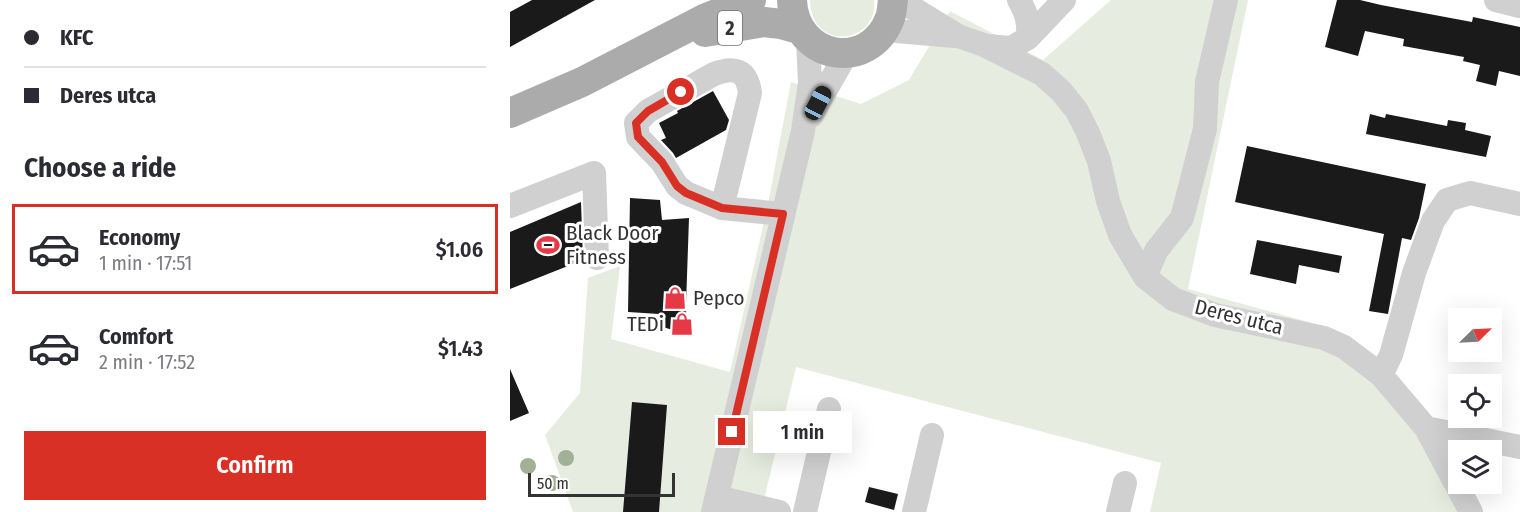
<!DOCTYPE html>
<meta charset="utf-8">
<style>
body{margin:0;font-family:"Fira Sans Condensed",sans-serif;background:#f7f7f7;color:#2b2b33;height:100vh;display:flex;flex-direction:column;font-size:22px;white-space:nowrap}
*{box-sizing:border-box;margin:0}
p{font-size:20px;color:#7c7c81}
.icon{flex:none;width:33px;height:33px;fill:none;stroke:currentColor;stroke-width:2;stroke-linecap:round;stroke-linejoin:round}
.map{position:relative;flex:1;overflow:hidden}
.side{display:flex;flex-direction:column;background:#fff;width:510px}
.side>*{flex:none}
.guide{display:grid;align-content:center;height:132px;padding:0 24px;background:#fff}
.needle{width:39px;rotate:66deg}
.controls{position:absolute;left:938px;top:308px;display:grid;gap:12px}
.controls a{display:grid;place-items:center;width:54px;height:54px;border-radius:0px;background:#fff;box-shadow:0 6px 24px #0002;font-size:30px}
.scale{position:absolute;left:18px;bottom:15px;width:147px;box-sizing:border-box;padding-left:6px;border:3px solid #333;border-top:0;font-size:16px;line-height:21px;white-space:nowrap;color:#333;-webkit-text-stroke:4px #fff;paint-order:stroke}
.end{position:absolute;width:27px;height:27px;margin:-14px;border:8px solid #d93025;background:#fff;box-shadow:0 0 0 3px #fff}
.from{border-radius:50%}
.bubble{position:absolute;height:42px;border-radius:0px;background:#fff;box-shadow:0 6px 24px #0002;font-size:20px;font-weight:600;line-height:42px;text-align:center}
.car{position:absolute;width:18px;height:36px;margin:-18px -9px;border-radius:8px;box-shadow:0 0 4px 2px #0007;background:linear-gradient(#222 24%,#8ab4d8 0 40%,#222 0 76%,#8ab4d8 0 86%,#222 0)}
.guide b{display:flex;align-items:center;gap:21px;height:57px;font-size:22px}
.guide b+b{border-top:2px solid #e1e1e2}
.guide i{width:15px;height:15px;background:#2b2b33}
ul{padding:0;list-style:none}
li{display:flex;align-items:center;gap:18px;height:90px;margin:0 12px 9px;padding:0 12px;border:3px solid transparent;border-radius:0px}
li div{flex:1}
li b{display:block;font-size:22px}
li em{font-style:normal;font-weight:600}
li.current{border-color:#d93025}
li>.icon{width:54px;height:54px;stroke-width:1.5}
h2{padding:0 24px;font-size:27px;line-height:72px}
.cta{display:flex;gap:12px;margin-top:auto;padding:12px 24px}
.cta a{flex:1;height:69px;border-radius:0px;background:#d93025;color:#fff;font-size:24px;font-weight:600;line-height:69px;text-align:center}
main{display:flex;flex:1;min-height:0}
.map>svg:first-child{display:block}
</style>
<main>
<section class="side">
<div class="guide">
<b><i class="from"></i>KFC</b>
<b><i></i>Deres utca</b>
</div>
<h2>Choose a ride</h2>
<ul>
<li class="current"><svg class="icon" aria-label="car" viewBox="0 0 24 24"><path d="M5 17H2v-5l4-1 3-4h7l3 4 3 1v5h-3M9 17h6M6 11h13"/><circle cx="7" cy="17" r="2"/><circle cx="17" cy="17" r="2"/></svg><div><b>Economy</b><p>1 min · 17:51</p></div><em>$1.06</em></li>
<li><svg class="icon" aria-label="car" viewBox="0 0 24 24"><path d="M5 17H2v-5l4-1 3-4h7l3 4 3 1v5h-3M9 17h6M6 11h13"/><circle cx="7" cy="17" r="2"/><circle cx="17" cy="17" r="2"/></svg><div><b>Comfort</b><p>2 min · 17:52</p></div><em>$1.43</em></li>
</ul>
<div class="cta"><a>Confirm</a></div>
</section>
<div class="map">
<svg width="1010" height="512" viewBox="0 0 1010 512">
<rect width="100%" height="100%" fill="#fff"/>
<!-- green -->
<path fill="#e6ecdf" d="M300,0H364C369,44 301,53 300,0Z
M601,0H738L678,289L820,328L876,362L939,444L948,462V483L972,512H640L651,463L286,367L251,512H63L35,435L70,393L78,278L110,266L101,339L220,372L258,204L281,82L351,104L399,80L440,11L533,60Z"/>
<!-- building -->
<path fill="#1a1a1a" d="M22,0H85L0,47V12Z
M827,0H850L871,5L962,22L963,17L1010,27V76L989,71L986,86L966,81L970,65L953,61L954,57L893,46L894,39L855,31L848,56L815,47Z
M203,91L219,120L216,130L166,158L163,153L151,140L156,138L149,123L168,113L167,111Z
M860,114L875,118L876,114L937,126L938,120L956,123L955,130L981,136L976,157L856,134Z
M737,146L916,184L909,218L901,240L892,238L878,314L859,311L874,234L725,202Z
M120,198L150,200L152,220L179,218L175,334L147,325L149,314L118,312Z
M71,202L73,260L0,289V232Z
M747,240L832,256L829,273L789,265L786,284L740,274Z
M0,369L19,413L0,421Z
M122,402L157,405L149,512H113Z
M359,487L388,494L384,510L355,502Z"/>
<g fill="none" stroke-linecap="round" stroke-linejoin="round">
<!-- minor -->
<path stroke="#d0d0d0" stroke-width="24" d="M393,0L396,4L448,36L474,45L532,74L551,91L567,111L578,133L589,161L598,201L610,235L635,277L663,299L705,315L814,338L834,347L846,356L871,375L916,428L961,512
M509,0C517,14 519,22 518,38
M986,0L1010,6
M375,30L444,36
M476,46L501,48L518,38L554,0
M301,116L336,54
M0,206L84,173L87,258
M212,208L240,93C237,70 225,66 204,74L138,111L126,123L128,137L152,162L167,186L176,193L212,208L273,214
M635,277L646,251L672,218L695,129L697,82L716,0
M871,375L881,355L904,273L923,221L937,200L960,193L1010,204
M916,428L1010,447
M207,497L269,512
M203,512L293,131L300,83L298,40
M295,512L319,409
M404,512L422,435
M608,512L615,483"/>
<!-- major -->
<path stroke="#ababab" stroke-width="30" d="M282,0C284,59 359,74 380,18C382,13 382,6 383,0
M195,32L254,22L271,24L289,29
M0,113L72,82L194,19L241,0"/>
</g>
<!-- trees -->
<g fill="#a2b095">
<circle cx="56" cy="458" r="8"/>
<circle cx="18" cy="466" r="8"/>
<circle cx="42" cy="483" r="8"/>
</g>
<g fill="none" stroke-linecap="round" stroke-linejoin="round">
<!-- route -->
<path stroke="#d93025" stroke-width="8" d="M171,92L138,111L126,123L128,137L152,162L167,186L176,193L212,208L273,214L222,432"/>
</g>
<!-- icons -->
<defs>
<g id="stadium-bare" transform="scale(1.8)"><path d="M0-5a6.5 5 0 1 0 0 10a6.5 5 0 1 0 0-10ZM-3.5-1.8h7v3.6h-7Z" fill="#e63946" stroke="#fff" stroke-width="2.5" paint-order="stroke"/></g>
<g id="shop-bare" transform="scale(1.8)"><path d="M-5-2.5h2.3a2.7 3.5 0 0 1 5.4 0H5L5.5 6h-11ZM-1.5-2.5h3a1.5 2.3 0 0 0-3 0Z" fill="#e63946" stroke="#fff" stroke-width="2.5" paint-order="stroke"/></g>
</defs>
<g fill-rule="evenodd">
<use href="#stadium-bare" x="38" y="245"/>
<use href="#shop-bare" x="165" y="298"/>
<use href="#shop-bare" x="172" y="324"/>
</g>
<g text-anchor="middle" stroke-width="6" stroke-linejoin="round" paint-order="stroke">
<!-- shield labels -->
<rect fill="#fff" stroke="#707070" stroke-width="1.5" x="208" y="11" width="24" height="34" rx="4.5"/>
<g font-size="20" font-weight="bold" fill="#333">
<text x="220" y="35">2</text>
</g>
<!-- poi labels -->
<g font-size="21" fill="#333" stroke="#fff" text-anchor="start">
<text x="56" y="240">Black Door<tspan x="56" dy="24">Fitness</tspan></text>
<text x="183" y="305">Pepco</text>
<text x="154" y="331" text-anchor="end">TEDi</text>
</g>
<!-- street labels -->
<g font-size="21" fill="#333" stroke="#fff">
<text transform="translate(729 317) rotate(14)" y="7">Deres utca</text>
</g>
</g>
</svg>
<div class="controls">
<a><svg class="needle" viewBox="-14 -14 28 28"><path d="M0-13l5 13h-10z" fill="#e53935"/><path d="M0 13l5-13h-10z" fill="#7c7c81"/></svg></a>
<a><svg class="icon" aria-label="locate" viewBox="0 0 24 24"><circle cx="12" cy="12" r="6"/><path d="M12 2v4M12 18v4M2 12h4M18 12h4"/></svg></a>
<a><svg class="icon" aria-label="layers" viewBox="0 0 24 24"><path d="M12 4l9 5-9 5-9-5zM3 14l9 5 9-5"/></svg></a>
</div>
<div class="scale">50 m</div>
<i class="end from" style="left:171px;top:92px"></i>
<i class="end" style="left:222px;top:432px"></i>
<div class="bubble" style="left:243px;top:411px;width:99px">1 min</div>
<i class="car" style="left:308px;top:103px;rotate:28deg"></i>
</div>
</main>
